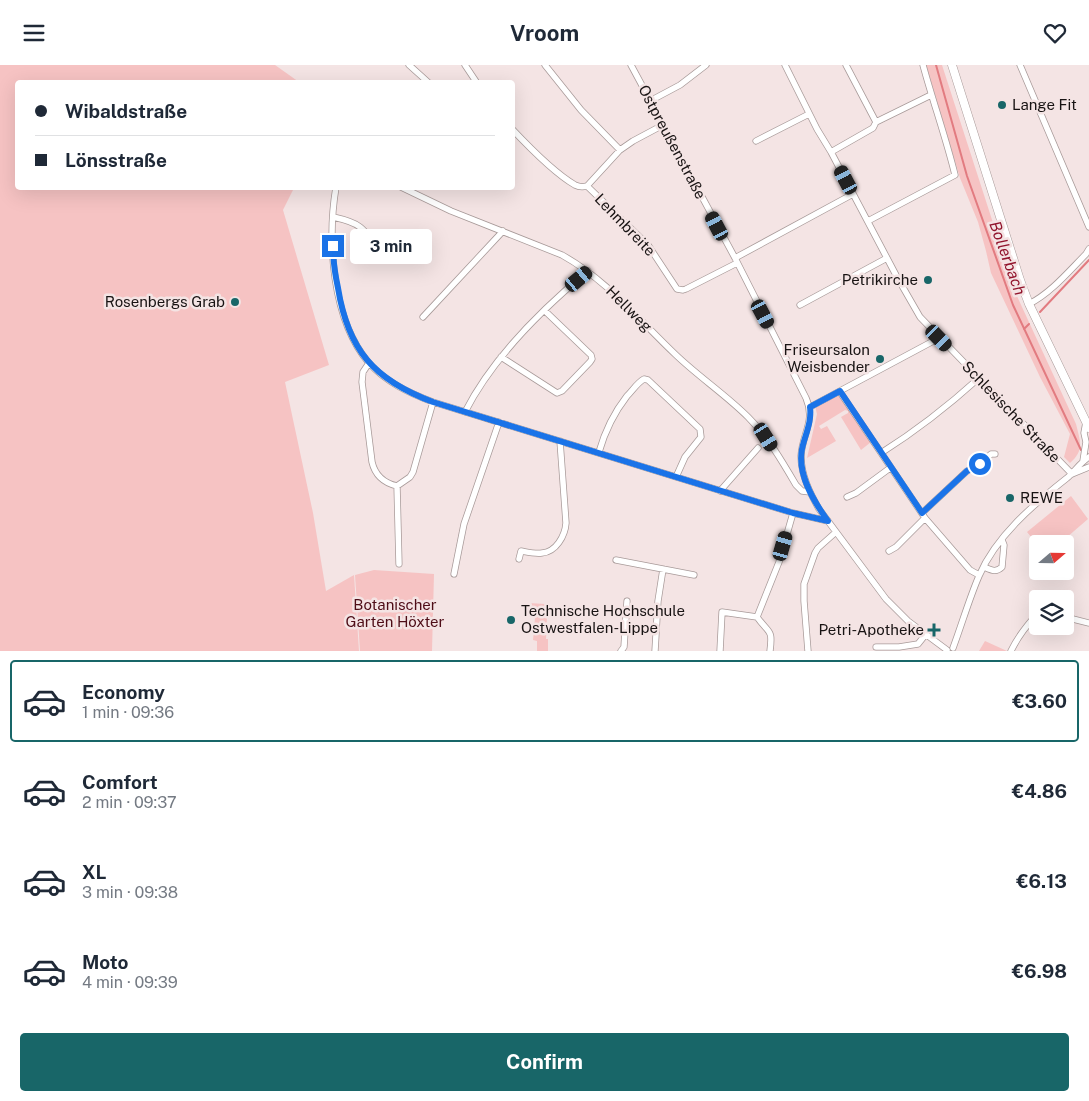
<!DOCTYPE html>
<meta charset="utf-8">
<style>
body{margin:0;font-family:"Public Sans",sans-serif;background:#f6f6f7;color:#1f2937;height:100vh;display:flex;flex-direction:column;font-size:19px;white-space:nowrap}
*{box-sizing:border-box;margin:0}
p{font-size:16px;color:#747a83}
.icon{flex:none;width:28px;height:28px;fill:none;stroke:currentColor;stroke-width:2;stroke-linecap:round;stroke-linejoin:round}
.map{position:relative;height:586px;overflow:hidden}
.details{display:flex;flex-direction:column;background:#fff;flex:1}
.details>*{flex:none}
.guide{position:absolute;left:15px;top:15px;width:500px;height:110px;border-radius:5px;box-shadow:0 5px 20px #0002;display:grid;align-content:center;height:110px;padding:0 20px;background:#fff}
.needle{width:32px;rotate:70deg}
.fabs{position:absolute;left:1029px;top:470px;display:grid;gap:10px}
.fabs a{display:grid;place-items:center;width:45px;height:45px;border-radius:5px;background:#fff;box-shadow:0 5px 20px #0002;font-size:25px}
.end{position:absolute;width:22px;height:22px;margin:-11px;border:6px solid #1a73e8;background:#fff;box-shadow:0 0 0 2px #fff}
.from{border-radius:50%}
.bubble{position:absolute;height:35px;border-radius:5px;background:#fff;box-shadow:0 5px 20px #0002;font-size:16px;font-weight:700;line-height:35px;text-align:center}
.car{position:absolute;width:15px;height:30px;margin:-15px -8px;border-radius:6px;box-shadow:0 0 4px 1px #0007;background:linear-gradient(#222 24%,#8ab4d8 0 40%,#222 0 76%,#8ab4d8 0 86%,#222 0)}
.guide b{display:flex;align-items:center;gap:18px;height:48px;font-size:19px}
.guide b+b{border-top:1px solid #e0e1e3}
.guide i{width:12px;height:12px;background:#1f2937}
ul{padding:9px 0 0;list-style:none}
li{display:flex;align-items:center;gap:15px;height:82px;margin:0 10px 8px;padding:0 10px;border:2px solid transparent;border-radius:5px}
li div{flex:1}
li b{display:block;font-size:19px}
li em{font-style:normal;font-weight:700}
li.on{border-color:#186668}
li>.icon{width:45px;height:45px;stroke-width:1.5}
.action{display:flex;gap:10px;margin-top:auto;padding:10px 20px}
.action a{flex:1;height:58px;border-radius:5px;background:#186668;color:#fff;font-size:20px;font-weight:700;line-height:58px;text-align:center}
header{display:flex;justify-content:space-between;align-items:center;height:65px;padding:0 20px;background:#fff;font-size:22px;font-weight:700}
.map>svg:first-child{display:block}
</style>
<header><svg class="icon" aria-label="menu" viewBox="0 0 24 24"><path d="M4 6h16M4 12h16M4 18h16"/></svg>Vroom<svg class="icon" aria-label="heart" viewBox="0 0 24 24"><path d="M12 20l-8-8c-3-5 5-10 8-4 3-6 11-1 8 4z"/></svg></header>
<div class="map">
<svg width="1089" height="586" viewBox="0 0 1089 586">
<rect width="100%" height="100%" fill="#f4e4e4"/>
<!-- green -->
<path fill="#f6c3c3" d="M0,0H275L299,17L18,18V122L294,123L283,145L329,300L285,317L313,448L326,526L354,510L359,586H0Z
M926,0H942L1016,229L1076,359C1080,376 1085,385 1070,398L1064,392L1070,369L1040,312L991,208L986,186L978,157L960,113Z
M840,329L871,377L861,385L841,352L848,348V346L845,345L819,361L821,364L827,361L836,376L807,393L817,349L815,341Z
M1071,431L1088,454L1059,479H1037L1027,467Z
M374,505L434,509L432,586H360L355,510Z
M529,538L545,539L544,551L547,552L546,574H548V586H537V576L533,575L535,553L528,550Z
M985,576L1007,586H979Z"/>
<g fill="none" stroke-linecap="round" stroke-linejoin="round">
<!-- stream -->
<path stroke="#e27b80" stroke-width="2" d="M936,0L967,111L1013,240L1081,385
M1040,247L1089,195
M1024,264L1029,259"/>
<!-- minor casing -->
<g stroke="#a89a99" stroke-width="7">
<path id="minor" d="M409,0L429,18
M465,0L477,18
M545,0L581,45L620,85
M631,0L735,193L806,333C816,356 802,369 801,391C801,410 810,428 819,444L886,534L908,556L947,585
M785,0L817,64L831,87L897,212L920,252L1072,409
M1020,0L1089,162
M650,36L680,20L706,0
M876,57L931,30
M512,64C528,81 556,109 575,120C579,122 583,122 587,121L648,180L677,224L683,225L686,224L737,198
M756,76L809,49
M831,87L873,63L876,57L846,0
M587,121L620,85L633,76L663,60
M336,122C327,176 332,255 369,298C386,317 409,328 433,337L793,448L828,456
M401,122L451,146L562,190C607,215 639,255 676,290C699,312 726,330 748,352C768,372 782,396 796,420L802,426L810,427
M333,152C342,154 352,156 360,162C369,169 374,179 383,186
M868,156L955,110C946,73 933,37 923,0
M735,193L853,129
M1029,239C1051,228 1069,206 1086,189L1089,184
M800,240L887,193
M423,252L503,166
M501,292L557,328L562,326L590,297L592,294L591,290L545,246
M369,298L363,307L362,317L372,397C375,410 384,418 397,421L410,412L413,407L433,337
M840,327L925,453L970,505L979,510
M810,342L939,273
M465,347C493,292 541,245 588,206
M599,387C605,366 613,349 627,331C633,325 637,318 644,314L648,315L700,364L701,372L685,392L676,412
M881,388C916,366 948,341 979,313
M1083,396L1086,377L1084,368L1086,357
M1072,409L1089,402
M397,421L399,499
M720,426L758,383
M847,432L856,428L890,403
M922,448L967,406L980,399L991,389H995
M889,486L896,482L925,453
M519,494L521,486C527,487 535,489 542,488C556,487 565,471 566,458L560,376
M616,495L694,510
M984,502C991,505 996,508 1002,502L1004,480L1002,475
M454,509L464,459L499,357
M1049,534L1050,532
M1065,552L1089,558
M876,582H899L918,579L926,569
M953,583C962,559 969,534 979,511C996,471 1034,439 1067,413C1075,406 1080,398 1089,392
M621,586L624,582L627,536
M655,586L658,536L663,504
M720,586L722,547L757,552
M770,586C773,563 769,569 757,552L779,497L793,448
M808,586L804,536V519L815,488L818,483L836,467
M1011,586C1018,571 1027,560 1038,548"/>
</g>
<!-- secondary casing -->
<g stroke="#a89a99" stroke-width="9">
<path id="secondary" d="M952,0L1020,215L1029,239L1089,363"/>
</g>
<!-- minor -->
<use href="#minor" stroke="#fff" stroke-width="5.5"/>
<!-- secondary -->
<use href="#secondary" stroke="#fff" stroke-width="8"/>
</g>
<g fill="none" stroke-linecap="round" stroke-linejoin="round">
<!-- route -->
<path stroke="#1a73e8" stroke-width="6" d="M333,181C333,195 335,209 338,223C348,285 374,315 433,337L793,448L828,456C814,437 797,410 802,384C805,370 812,357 810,342L840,326L922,448L967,406L980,399"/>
</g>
<!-- markers -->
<g fill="#186668" stroke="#f4e4e4" stroke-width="2">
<circle cx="1002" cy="40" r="5"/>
<circle cx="928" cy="215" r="5"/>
<circle cx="235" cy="237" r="5"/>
<circle cx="880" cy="294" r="5"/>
<circle cx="1010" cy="433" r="5"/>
<circle cx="511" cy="555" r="5"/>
<path d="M931.5 557.5h5v5h5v5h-5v5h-5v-5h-5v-5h5z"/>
</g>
<g text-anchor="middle" stroke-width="5" stroke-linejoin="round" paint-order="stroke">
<!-- poi labels -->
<g font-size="15" fill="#181313" stroke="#f4e4e4" text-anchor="end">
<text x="1012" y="45" text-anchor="start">Lange Fit</text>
<text x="918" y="220">Petrikirche</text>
<text x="225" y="242">Rosenbergs Grab</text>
<text x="870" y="290">Friseursalon<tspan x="870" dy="17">Weisbender</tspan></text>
<text x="1020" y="438" text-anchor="start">REWE</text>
<text x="521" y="551" text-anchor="start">Technische Hochschule<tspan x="521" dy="17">Ostwestfalen-Lippe</tspan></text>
<text x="924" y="570">Petri-Apotheke</text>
</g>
<!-- street labels -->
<g font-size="15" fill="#181313" stroke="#f4e4e4">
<text transform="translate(672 77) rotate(62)" y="5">Ostpreußenstraße</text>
<text transform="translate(625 160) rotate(46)" y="5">Lehmbreite</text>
<text transform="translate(629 244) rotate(45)" y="5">Hellweg</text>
<text transform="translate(1011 347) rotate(46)" y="5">Schlesische Straße</text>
</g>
<!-- park labels -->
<g font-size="15" fill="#4e0d17" stroke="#f4e4e4">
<text x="395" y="545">Botanischer<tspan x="395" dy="17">Garten Höxter</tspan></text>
</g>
<!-- water labels -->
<g font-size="16" font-style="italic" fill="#92152d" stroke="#f4e4e4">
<text transform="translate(1008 193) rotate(70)" y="6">Bollerbach</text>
</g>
</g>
</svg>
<div class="fabs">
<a><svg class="needle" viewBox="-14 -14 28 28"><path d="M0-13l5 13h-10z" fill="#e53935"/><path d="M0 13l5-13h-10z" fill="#747a83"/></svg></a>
<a><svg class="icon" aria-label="layers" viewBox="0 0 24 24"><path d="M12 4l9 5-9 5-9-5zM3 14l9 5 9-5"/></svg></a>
</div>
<i class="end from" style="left:980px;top:399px"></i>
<i class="end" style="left:333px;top:181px"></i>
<div class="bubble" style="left:350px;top:164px;width:82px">3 min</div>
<i class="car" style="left:846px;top:115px;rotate:332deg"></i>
<i class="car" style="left:717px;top:161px;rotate:332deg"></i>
<i class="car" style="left:579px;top:214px;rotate:50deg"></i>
<i class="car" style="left:763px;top:249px;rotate:152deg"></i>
<i class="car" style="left:939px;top:273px;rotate:136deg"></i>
<i class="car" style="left:766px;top:372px;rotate:148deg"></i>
<i class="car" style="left:783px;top:481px;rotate:16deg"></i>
<div class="guide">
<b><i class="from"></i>Wibaldstraße</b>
<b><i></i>Lönsstraße</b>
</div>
</div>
<section class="details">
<ul>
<li class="on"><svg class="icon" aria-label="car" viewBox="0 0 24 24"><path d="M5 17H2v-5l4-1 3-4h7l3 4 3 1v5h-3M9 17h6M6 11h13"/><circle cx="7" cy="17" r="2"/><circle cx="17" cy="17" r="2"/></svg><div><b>Economy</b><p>1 min · 09:36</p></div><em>€3.60</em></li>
<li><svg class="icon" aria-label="car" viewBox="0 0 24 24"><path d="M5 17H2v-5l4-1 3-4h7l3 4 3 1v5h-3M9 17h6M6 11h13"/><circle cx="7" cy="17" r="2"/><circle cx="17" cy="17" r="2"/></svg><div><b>Comfort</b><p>2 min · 09:37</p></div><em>€4.86</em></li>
<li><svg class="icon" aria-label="car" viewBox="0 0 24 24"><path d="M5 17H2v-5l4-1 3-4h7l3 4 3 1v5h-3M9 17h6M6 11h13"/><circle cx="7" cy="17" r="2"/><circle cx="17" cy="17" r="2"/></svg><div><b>XL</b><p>3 min · 09:38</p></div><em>€6.13</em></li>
<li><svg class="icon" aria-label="car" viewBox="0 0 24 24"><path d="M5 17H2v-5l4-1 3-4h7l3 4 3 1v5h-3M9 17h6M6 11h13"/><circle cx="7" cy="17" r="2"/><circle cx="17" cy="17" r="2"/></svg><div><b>Moto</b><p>4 min · 09:39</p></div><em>€6.98</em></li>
</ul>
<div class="action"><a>Confirm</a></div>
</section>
